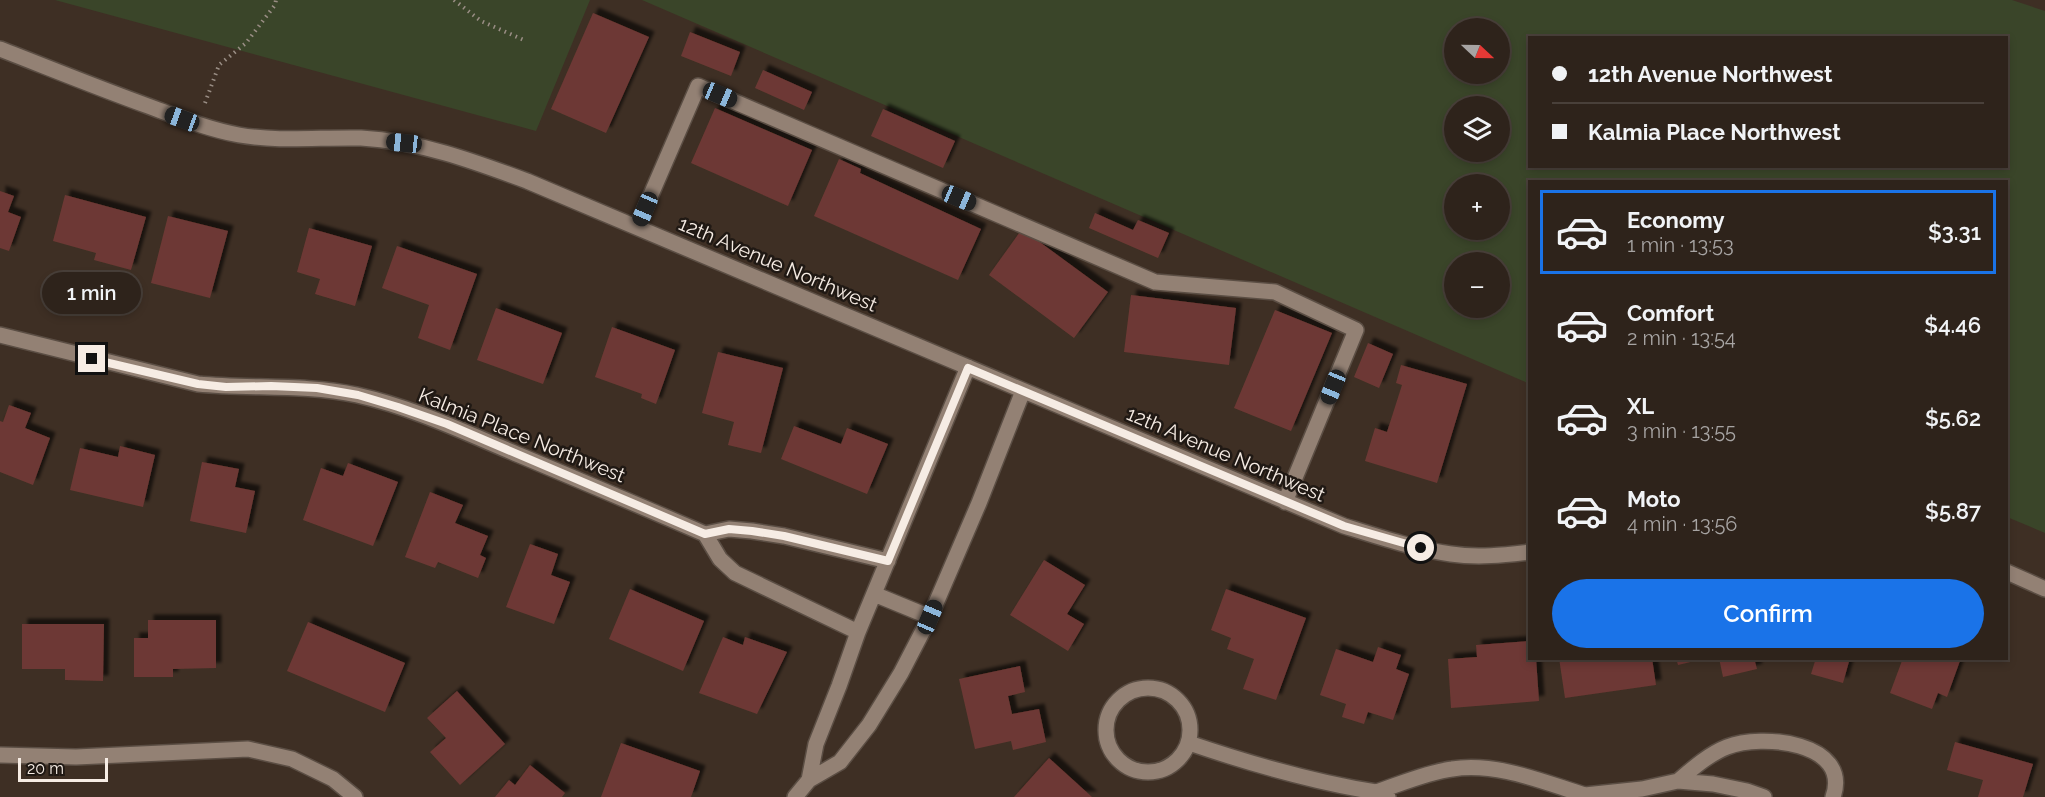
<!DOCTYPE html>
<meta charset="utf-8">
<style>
body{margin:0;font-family:Raleway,sans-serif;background:#362b24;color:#f1f3f6;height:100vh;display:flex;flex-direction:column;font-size:22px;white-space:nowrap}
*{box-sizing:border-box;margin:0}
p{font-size:20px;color:#a7a4a3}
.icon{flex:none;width:33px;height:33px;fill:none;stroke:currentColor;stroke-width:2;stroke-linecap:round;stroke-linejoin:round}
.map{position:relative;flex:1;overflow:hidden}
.drawer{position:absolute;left:1528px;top:180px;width:480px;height:480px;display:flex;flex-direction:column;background:#2e231b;border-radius:0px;box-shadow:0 3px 9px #0003,0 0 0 2px #49403a}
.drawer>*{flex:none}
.banner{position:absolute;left:1528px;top:36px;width:480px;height:132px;border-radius:0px;box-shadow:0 3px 9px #0003,0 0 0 2px #49403a;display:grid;align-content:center;height:132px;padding:0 24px;background:#2e231b}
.needle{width:39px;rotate:112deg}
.tools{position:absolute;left:1444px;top:18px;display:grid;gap:12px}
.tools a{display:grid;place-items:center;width:66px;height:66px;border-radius:50%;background:#2e231b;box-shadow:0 3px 9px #0003,0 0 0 2px #49403a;font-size:30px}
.scale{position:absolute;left:18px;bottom:15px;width:90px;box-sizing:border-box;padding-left:6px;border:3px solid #f6ece4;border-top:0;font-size:16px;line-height:21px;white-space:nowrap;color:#f6ece4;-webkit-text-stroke:4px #201914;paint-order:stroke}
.end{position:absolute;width:27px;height:27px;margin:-14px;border:8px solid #f6ece4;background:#111;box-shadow:0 0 0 3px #111}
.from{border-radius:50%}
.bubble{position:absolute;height:42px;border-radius:21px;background:#2e231b;box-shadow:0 3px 9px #0003,0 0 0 2px #49403a;font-size:20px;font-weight:600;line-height:42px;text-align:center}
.car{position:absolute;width:18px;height:36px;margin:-18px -9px;border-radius:8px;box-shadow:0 0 4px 2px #0007;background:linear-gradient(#222 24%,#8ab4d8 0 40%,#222 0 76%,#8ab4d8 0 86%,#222 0)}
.banner b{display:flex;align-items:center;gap:21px;height:57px;font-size:22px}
.banner b+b{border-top:2px solid #49403a}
.banner i{width:15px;height:15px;background:#f1f3f6}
ul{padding:10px 0 0;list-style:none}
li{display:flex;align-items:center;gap:18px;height:84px;margin:0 12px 9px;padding:0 12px;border:3px solid transparent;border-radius:0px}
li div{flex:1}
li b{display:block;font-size:22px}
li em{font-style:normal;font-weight:600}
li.on{border-color:#1a73e8}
li>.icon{width:54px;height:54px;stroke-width:1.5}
.primary-button{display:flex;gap:12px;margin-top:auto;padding:12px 24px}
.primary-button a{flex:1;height:69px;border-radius:36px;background:#1a73e8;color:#fff;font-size:24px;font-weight:600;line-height:69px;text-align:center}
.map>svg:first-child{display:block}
</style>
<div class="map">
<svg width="2045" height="797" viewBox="0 0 2045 797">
<defs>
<filter id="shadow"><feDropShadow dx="5.5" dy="-5.5" stdDeviation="1.5" flood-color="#0009"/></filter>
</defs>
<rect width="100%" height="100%" fill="#3e2f24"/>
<!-- green -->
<path fill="#3a4529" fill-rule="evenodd" d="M55,0H590L536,131Z
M642,0H2012L2045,11V533L2007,517V182H1530V384ZM1455,28H1500V74H1455ZM1530,38H2007V166H1530ZM1455,106H1500V152H1455ZM1455,184H1500V230H1455ZM1455,262H1500V308H1455Z"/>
<!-- building -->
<path fill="#6d3934" filter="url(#shadow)" d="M593,13L649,37L606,133L551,109Z
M690,32L740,52L731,76L681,56Z
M763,70L812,92L804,110L755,88Z
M715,108L812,150L788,206L691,163Z
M883,109L955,141L943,168L871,136Z
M839,159L861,169L860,173L981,229L958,280L814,216Z
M0,191L14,196L8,212L21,217L9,251L0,248Z
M65,195L146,217L131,270L94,260L96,253L53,241Z
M1095,213L1133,230L1138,220L1169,233L1158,258L1089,228Z
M168,216L228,231L210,298L151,283Z
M309,228L372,246L355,306L315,294L320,279L297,272Z
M1022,229L1108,292L1074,338L989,275Z
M397,246L477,274L450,350L418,338L429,305L382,288Z
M1131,295L1236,308L1229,365L1124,352Z
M496,308L562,333L543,384L477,360Z
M1275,310L1332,333L1291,431L1234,408Z
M612,327L675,350L656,404L641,398L642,394L595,377Z
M1368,343L1393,354L1379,388L1354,377Z
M718,352L783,368L761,453L728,445L734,422L702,413Z
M1401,365L1467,384L1437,483L1365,461L1375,428L1387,432L1402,385L1396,383Z
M9,405L31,413L25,428L50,438L33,485L0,472V421L3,422Z
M794,426L841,444L847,428L888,444L867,494L781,459Z
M120,446L155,455L143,507L70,490L80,448L118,457Z
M202,462L239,469L235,487L255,491L246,533L190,521Z
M348,463L398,482L373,546L303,520L321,468L343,476Z
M430,492L463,505L455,523L488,536L480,555L486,558L478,578L438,562L435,568L405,557Z
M530,544L558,554L551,575L570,582L554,624L506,607Z
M1044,560L1085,585L1067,614L1084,624L1068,651L1010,615Z
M630,589L704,621L683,671L609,639Z
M1226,589L1306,618L1276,700L1243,689L1254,659L1227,649L1231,638L1211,630Z
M148,620H216V668L173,669V677H134V638H148Z
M308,622L405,663L385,712L287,671Z
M22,624H104L103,681L65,680V669H22Z
M723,637L743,645L745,637L787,652L757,714L699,693Z
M1530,641V658H1536L1539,701L1451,708L1448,659L1477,657L1476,645Z
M1378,647L1401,655L1396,669L1409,674L1393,720L1368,712L1364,724L1342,717L1346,704L1320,695L1336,649L1373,662Z
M1559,658H1652L1656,685L1565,698Z
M1676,658H1703V659L1678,665Z
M1719,658H1754L1757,669L1723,677Z
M1816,658H1850L1843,683L1811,674Z
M1903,658H1961L1947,697L1938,693L1932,709L1890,693Z
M1020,666L1025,692L1008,696L1012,714L1039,709L1046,742L1013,750L1011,741L975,749L959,679Z
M457,691L505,744L460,785L430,752L446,738L427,718Z
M1955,742L2033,764L2023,797H1978L1983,780L1947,770Z
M621,743L700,771L691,797H601Z
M1049,758L1092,797H1014Z
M530,765L565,793L562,797H495L509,780L515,785Z"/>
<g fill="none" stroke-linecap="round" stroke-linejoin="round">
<!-- minor casing -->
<g stroke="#5b4e44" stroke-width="18">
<path id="minor" d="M0,49C49,68 98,88 148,106C178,117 207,129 239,135C279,142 321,137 361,138C419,141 473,161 527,181L1344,526C1379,537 1415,549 1451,554C1478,558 1504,555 1530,552
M637,227L698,86L1155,282L1275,292L1356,330L1285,502
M0,335L198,384C251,389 305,384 357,395C411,407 462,431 512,452C576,479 641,506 705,534L729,529L752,531L784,536L888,561
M705,534L720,559L735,573L858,632
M2007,572L2045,589
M874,594L930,617
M1106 730a42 42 0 1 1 84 0a42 42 0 1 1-84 0Z
M1189,743C1251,764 1312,782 1376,792
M0,755L76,757L248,749L292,759L333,779L355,797
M809,780L816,744L839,686L858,632L968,367
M1678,781C1692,769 1709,754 1727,747C1761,733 1852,742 1833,797
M795,797L809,780L840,762L869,725L901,673L930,617L979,503L1023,391
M1388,797L1376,792C1400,784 1428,772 1452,769C1497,762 1543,782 1585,795
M1578,797L1585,795L1642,789L1678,781L1713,784L1747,791L1764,797"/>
</g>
<!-- path -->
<path stroke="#9a8e85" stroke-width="4" stroke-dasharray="1.5 4.5" stroke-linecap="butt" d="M454,0L481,21L526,41
M205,103L219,65L246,43L275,5L276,0"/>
<!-- minor -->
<use href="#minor" stroke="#938174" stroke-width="15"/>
</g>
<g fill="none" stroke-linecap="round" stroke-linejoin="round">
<!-- route -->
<path stroke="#f6ece4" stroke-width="8" d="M92,359L198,384L226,387L271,386L317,388L358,395L398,407L447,424L705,534L729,529L752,531L784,536L888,561L968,368L1344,526L1421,548"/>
</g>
<g text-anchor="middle" stroke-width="5" stroke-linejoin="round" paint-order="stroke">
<!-- street labels -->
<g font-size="20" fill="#f6ece4" stroke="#201914">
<text transform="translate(778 264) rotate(23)" y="7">12th Avenue Northwest</text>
<text transform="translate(522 435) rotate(22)" y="7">Kalmia Place Northwest</text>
<text transform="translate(1226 454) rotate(23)" y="7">12th Avenue Northwest</text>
</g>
</g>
</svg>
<div class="tools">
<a><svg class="needle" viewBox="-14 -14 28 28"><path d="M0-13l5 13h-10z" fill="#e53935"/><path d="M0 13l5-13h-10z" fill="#a7a4a3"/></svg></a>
<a><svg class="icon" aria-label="layers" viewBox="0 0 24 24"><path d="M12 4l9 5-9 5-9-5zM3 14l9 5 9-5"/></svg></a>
<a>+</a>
<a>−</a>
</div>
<div class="scale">20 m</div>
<i class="end from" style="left:1421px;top:548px"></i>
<i class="end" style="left:92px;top:359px"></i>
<div class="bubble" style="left:42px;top:272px;width:99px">1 min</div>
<i class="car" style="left:720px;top:95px;rotate:113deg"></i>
<i class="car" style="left:182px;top:119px;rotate:290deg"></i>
<i class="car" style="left:404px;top:143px;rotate:276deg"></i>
<i class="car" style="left:959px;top:198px;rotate:113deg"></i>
<i class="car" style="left:645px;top:209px;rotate:203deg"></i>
<i class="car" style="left:1333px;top:387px;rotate:202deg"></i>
<i class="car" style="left:930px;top:617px;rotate:23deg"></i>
<div class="banner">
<b><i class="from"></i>12th Avenue Northwest</b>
<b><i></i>Kalmia Place Northwest</b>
</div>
<section class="drawer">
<ul>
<li class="on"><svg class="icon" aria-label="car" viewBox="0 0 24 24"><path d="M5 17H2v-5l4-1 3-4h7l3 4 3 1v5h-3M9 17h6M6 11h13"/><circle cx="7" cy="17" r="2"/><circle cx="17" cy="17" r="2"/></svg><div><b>Economy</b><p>1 min · 13:53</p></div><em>$3.31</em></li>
<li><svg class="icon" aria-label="car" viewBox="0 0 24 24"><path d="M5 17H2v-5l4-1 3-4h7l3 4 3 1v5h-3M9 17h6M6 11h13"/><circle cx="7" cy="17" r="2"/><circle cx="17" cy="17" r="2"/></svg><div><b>Comfort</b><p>2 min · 13:54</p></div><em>$4.46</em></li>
<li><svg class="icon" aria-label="car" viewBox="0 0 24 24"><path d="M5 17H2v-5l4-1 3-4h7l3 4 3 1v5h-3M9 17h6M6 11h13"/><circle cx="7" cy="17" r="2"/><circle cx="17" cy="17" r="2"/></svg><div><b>XL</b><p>3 min · 13:55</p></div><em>$5.62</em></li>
<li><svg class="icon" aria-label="car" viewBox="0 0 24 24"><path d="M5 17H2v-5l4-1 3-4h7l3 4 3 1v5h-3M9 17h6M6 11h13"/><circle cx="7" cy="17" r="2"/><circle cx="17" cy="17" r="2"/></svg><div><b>Moto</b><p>4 min · 13:56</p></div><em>$5.87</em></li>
</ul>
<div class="primary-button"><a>Confirm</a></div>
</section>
</div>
